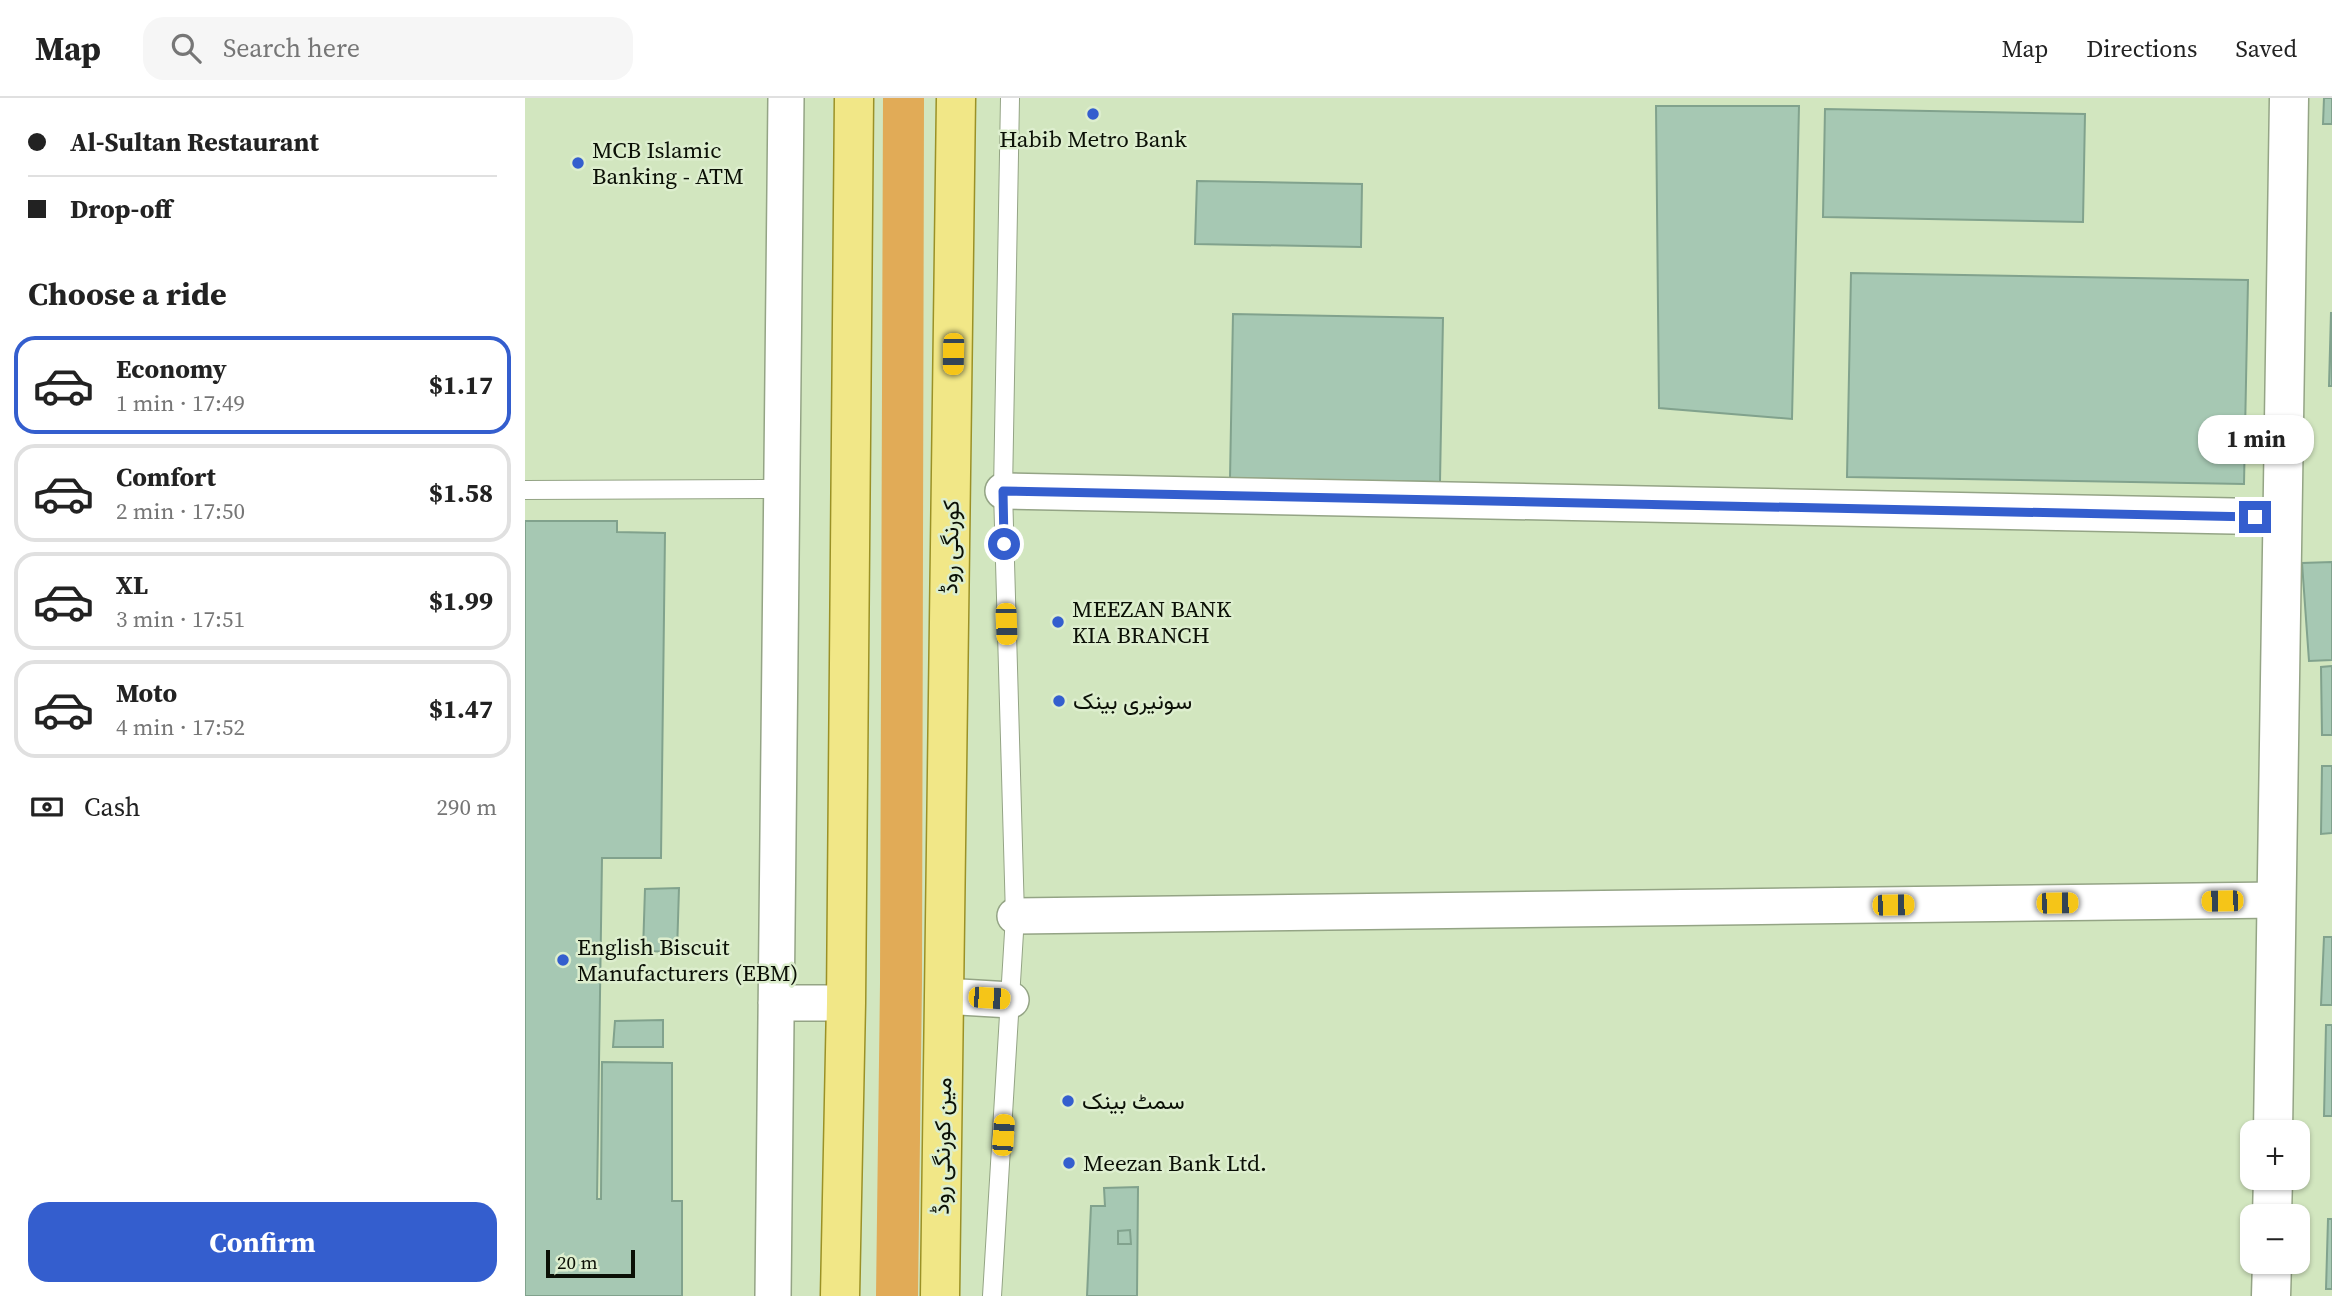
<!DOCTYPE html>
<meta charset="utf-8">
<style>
body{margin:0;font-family:"Source Serif 4",Vazirmatn,serif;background:#f6f6f6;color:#222;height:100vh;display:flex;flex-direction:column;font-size:26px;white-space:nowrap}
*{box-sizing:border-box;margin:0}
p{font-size:23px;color:#767676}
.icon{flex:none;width:38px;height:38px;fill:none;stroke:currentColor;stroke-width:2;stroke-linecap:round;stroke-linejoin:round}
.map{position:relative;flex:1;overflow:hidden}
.sheet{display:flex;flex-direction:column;background:#fff;width:525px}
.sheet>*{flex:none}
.guide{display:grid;align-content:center;height:154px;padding:0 28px;background:#fff}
.fabs{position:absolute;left:1715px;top:1022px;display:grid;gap:14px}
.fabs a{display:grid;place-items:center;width:70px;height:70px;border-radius:14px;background:#fff;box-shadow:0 2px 5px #0004;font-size:35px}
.scale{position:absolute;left:21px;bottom:18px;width:89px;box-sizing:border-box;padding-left:7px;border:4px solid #0b1006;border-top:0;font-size:19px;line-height:24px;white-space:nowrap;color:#0b1006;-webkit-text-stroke:5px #ddeece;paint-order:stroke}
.end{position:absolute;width:32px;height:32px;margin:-16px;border:9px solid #345ece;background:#fff;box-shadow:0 0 0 4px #fff}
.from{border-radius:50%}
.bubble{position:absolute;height:49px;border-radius:21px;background:#fff;box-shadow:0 2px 5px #0004;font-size:23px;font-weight:700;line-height:49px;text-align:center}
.car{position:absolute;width:21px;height:42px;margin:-21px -10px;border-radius:9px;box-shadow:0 0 5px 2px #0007;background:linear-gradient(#f5c518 24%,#345 0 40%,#f5c518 0 76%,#345 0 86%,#f5c518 0)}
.guide b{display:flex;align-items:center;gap:24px;height:66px;font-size:26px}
.guide b+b{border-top:2px solid #e0e0e0}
.guide i{width:18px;height:18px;background:#222}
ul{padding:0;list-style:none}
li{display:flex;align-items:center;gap:21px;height:98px;margin:0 14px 10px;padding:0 14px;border:4px solid #e0e0e0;border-radius:21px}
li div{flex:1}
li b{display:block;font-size:26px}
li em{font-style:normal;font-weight:700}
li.current{border-color:#345ece}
li>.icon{width:63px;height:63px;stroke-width:1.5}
h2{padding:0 28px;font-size:32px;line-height:84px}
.pay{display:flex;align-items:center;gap:18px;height:77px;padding:0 28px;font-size:26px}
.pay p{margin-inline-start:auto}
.primary-button{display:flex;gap:14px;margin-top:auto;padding:14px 28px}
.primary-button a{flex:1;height:80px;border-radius:21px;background:#345ece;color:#fff;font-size:28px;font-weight:700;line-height:80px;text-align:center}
header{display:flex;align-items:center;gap:42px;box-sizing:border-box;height:98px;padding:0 35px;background:#fff;border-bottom:2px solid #e0e0e0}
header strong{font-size:33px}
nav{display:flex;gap:38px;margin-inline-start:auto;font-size:24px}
.search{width:490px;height:63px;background:#f6f6f6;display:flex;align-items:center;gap:18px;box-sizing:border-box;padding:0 24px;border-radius:21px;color:#767676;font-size:26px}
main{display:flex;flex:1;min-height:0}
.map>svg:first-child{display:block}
</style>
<header>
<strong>Map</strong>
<div class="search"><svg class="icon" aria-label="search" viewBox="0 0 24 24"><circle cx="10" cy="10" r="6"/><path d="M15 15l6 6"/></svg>Search here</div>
<nav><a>Map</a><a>Directions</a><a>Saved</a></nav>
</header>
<main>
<section class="sheet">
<div class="guide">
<b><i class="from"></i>Al-Sultan Restaurant</b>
<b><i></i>Drop-off</b>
</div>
<h2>Choose a ride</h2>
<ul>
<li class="current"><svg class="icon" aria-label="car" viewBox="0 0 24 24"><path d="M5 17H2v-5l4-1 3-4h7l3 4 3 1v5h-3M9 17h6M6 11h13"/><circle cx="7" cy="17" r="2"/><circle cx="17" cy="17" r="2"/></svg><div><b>Economy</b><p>1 min · 17:49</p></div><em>$1.17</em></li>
<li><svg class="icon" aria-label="car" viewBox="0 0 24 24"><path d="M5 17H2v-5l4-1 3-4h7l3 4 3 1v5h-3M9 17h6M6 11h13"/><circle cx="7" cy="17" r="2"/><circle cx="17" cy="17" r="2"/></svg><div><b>Comfort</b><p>2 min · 17:50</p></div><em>$1.58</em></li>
<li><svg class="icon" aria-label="car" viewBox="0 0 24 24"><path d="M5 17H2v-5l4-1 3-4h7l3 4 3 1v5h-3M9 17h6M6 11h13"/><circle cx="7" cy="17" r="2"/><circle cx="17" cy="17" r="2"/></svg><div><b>XL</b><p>3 min · 17:51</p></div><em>$1.99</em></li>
<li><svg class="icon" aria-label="car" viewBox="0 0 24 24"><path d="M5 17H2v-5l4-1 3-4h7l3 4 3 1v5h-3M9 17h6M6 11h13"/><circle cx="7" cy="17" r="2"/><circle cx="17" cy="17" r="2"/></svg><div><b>Moto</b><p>4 min · 17:52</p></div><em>$1.47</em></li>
</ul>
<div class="pay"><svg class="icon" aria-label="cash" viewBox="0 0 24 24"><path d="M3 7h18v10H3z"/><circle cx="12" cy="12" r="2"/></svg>Cash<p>290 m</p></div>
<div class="primary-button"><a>Confirm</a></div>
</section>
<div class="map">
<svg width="1807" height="1198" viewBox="0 0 1807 1198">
<rect width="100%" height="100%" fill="#ddeece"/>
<!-- built -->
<path fill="#d2e6bf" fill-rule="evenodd" d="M0,0H1807V1198H0ZM1727,1034H1773V1080H1727ZM1727,1118H1773V1164H1727Z"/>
<!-- green -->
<path fill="#e1ab57" d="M358,0H399L397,884L393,1198H351L355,885Z"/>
<!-- building -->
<path fill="#a6c8b3" stroke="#81a28d" stroke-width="2" d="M1799,0H1807V26H1798Z
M1131,8H1274L1267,321L1134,310Z
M1300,11L1560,16L1558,124L1298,119Z
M672,83L837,86L836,149L670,146Z
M1326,175L1723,182L1719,386L1322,379Z
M1806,214L1807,288H1804Z
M708,216L918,220L915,384L705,381Z
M0,423H92V434L140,435L136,760H77L72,1101H76L77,964L147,965V1103H157V1198H0Z
M1807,464V562L1784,563L1777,465Z
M1807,568V637H1797L1796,569Z
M1797,668H1807V735L1796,736Z
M154,790L152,854L118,853L120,791Z
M1799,839H1807V907H1796Z
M138,922V949H88L90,923Z
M1801,927H1807V1018H1799Z
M613,1089L612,1198H562L566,1108H580L579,1090Z
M1803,1121H1807V1191H1801Z
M605,1132L606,1146H593V1133Z"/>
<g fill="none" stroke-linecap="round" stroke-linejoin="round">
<!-- service casing -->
<g stroke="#94a485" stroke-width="20">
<path id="service" d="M0,392L257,391
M467,1198L490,818L478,393L485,0"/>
</g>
<!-- minor casing -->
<g stroke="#94a485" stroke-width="38">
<path id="minor" d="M478,393L1758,419
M490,818L1752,802
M418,898L486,902
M251,905H321
M248,1198L261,0"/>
</g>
<!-- tertiary casing -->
<g stroke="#94a485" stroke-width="41">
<path id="tertiary" d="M1748,1034L1764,0
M1747,1118L1748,1080
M1746,1198L1747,1164"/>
</g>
<!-- primary casing -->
<g stroke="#9b9126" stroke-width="41">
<path id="primary" d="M315,1198L321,905L329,0
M415,1198L431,0"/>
</g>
<!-- service -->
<use href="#service" stroke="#fff" stroke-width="18"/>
<!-- minor -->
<use href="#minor" stroke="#fff" stroke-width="35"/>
<!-- tertiary -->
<use href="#tertiary" stroke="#fff" stroke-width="38"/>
<!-- primary -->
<use href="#primary" stroke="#f1e787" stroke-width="38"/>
</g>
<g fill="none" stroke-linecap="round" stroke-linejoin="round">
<!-- route -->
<path stroke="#345ece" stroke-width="9" d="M479,446L478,393L1730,419"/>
</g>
<!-- markers -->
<g fill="#345ece" stroke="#ddeece" stroke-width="2.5">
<circle cx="568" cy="16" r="7"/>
<circle cx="53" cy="65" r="7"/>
<circle cx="533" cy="524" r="7"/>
<circle cx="534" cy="603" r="7"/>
<circle cx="38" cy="862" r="7"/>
<circle cx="543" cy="1003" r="7"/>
<circle cx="544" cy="1065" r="7"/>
</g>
<g text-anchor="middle" stroke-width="5" stroke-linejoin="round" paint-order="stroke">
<!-- poi labels -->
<g font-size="23" fill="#0b1006" stroke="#ddeece" text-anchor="start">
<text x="568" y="49" text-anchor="middle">Habib Metro Bank</text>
<text x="67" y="60">MCB Islamic<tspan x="67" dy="26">Banking - ATM</tspan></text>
<text x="547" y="519">MEEZAN BANK<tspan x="547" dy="26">KIA BRANCH</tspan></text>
<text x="548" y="611">سونیری بینک</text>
<text x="52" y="857">English Biscuit<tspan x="52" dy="26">Manufacturers (EBM)</tspan></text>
<text x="557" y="1011">سمٹ بینک</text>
<text x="558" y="1073">Meezan Bank Ltd.</text>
</g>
<!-- street labels -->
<g font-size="23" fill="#0b1006" stroke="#ddeece">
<text transform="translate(425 449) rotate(-89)" y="8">کورنگی روڈ</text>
<text transform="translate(417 1048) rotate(-89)" y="8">مین کورنگی روڈ</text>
</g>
</g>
</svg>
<div class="fabs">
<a>+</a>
<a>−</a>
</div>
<div class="scale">20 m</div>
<i class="end from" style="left:479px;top:446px"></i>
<i class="end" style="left:1730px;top:419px"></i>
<div class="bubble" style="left:1673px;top:317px;width:116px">1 min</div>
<i class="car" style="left:428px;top:256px;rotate:181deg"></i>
<i class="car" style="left:481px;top:526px;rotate:178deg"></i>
<i class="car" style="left:1697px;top:803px;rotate:269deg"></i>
<i class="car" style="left:1532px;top:805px;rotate:89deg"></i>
<i class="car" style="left:1368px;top:807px;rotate:89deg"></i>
<i class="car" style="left:464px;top:900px;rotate:94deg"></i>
<i class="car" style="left:478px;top:1037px;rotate:4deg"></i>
</div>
</main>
